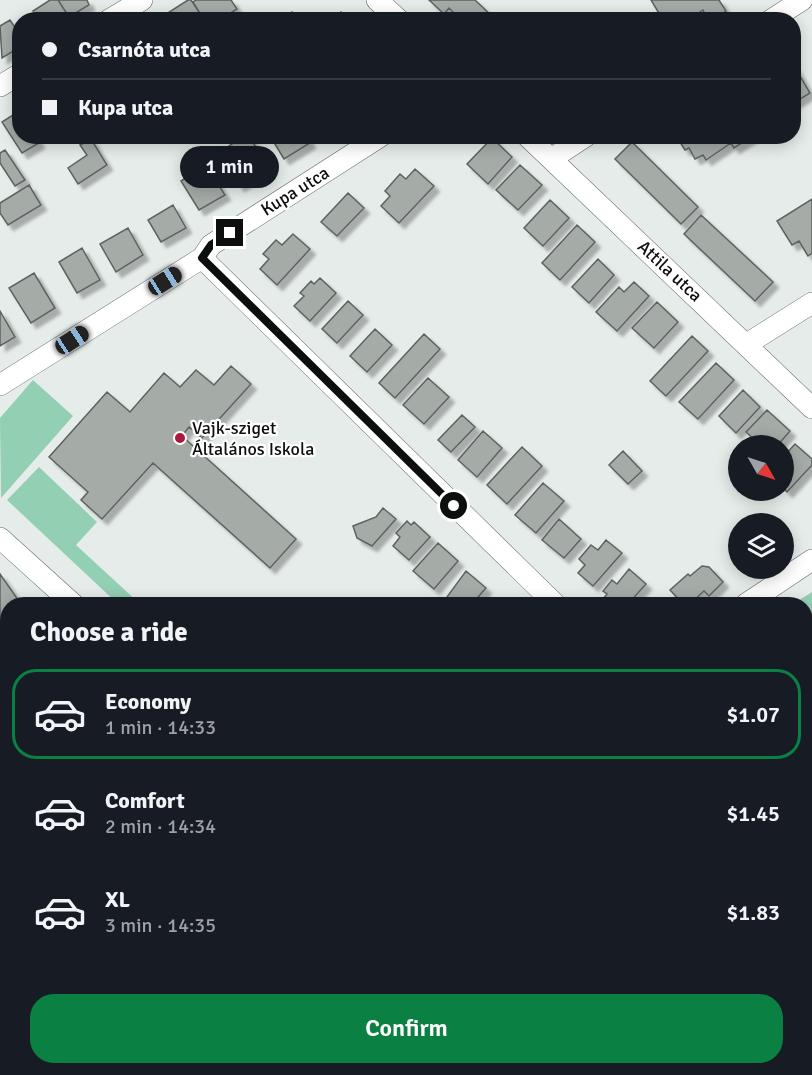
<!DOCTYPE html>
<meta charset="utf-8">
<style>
body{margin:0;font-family:Signika,sans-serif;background:#242831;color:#f1f3f6;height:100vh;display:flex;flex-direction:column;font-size:22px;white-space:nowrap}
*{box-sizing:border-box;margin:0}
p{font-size:20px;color:#9ea1a6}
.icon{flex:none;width:33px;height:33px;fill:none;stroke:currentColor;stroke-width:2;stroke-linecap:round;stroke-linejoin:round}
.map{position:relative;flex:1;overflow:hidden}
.sheet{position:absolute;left:0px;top:597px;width:813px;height:478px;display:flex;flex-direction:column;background:#171b24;border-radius:24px 24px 0 0;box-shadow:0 3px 15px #0003}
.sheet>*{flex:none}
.banner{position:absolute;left:12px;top:12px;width:789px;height:132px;border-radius:24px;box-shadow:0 3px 15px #0003;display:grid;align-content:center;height:132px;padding:0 30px;background:#171b24}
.needle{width:39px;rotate:129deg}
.tools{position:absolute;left:728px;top:435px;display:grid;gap:12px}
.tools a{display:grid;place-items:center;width:66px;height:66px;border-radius:50%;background:#171b24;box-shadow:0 3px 15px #0003;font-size:30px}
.end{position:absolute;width:27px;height:27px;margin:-14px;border:8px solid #0d0f0e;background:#fff;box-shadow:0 0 0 3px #fff}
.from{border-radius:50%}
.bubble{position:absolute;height:42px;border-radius:21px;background:#171b24;box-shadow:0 3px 15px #0003;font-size:20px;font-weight:600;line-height:42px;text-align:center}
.car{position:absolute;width:18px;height:36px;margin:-18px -9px;border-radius:8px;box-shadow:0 0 4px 2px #0007;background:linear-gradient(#222 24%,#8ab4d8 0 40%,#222 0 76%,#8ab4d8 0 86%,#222 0)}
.banner b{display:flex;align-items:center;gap:21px;height:57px;font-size:22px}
.banner b+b{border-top:2px solid #363941}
.banner i{width:15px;height:15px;background:#f1f3f6}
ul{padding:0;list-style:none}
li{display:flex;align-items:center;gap:18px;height:90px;margin:0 12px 9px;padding:0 18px;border:3px solid transparent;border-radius:24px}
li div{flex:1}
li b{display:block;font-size:22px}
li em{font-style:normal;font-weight:600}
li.current{border-color:#0b8043}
li>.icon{width:54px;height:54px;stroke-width:1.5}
h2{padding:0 30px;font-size:27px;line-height:72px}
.primary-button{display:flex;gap:12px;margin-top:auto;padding:12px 30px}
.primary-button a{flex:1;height:69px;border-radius:24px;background:#0b8043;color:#fff;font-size:24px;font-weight:600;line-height:69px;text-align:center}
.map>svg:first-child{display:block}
</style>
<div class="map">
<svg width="812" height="1075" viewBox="0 0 812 1075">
<defs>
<filter id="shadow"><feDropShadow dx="5.5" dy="5.5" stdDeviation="1.5" flood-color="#0004"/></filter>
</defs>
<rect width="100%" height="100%" fill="#e5ece9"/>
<!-- green -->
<path fill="#93cfb3" d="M33,380L73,416L1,498L0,418Z
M39,467L97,522L76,545L140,604H118L7,500Z
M812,592V821L806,814V604H793Z"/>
<!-- building -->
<path fill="#a5aca8" stroke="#5d6360" stroke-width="1.5" filter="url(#shadow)" d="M50,0H58L69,17L38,20L33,11Z
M58,0H87L89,5L69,17Z
M188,0H191L203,18L165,20L163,16Z
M196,0H231L237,9L229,14L233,20H204L193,2Z
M429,0H475L496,20H454L457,16L449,8L444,14Z
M651,0H719L726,11L713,20H708L703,10L688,20H663Z
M292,12L297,20H281Z
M341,12L346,20H329Z
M10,20L20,35V47L2,58L0,26Z
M794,66L810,93L794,103Z
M19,111L20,136H35L39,143L22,153L2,122Z
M244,136H249L269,168L239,186L226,165L237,158L229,146Z
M270,136H306L310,143L284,159Z
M676,136H753L734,148L731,143L706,160L703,155L695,159L689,148L685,150Z
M492,138L512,157L488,184L467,164Z
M91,139L107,165L78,184L68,168L87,155L80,145Z
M632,142L698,207L681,224L615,159Z
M5,150L25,180L15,186L0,163V153Z
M206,165L225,195L199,210L181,181Z
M520,165L542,185L518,210L496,190Z
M415,169L434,186L399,223L381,206L390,196L385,191L400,174L406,179Z
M29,185L41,205L8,225L0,213V203Z
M348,193L364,208L337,236L321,222Z
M812,199V253L808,256L799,241L792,245L777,221Z
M550,200L569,218L543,246L524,228Z
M173,205L186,228L161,242L148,220Z
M701,215L773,282L755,301L684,234Z
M577,225L595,242L560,280L542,263Z
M128,228L143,255L116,272L100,244Z
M293,234L310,249L277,285L260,269L269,259L263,254L276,240L282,245Z
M82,248L100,280L77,293L59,262Z
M598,259L614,275L589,303L572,287Z
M34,273L55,308L31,323L9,288Z
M320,278L336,293L310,321L294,306L304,296L300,293L311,281L314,284Z
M634,282L649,296L617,331L596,312L619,287L624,292Z
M348,301L363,315L337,343L322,329Z
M657,302L678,322L654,348L632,328Z
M0,311L15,337L0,346Z
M375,329L392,345L367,372L350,356Z
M424,334L440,349L395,398L379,383Z
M692,336L708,351L666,396L650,381Z
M716,363L734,380L698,419L679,402Z
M231,366L251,384L202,438L189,427L182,436L296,539L270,568L153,463L102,519L81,500L88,492L49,457L107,392L130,412L164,373L180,387L196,370L214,385Z
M428,378L449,397L424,424L403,405Z
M743,390L760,407L736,433L719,416Z
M767,410L790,431L777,446H761L746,432Z
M462,415L475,427L451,452L438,440Z
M483,431L502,448L477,477L458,460Z
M795,444L812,459V465L787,492L783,488V457Z
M522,447L542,466L507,504L487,485Z
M623,451L642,471L628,484L609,465Z
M543,483L564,501L536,533L515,515Z
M383,508L396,519L372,546L357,538L353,526L376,517Z
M559,519L581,539L564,558L542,540Z
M407,521L411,525L414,522L430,537L409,560L393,546L400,537L396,533Z
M606,540L622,553L593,586L578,573L585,565L579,559L591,545L598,550Z
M438,543L458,561L434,589L413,571Z
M702,566L709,567L723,582L709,596L704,591L690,604H683L670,590L688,574L690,576Z
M629,569L646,584L628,604H611L604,598L607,594L603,591L612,580L617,584Z
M466,571L486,588L472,604H448L444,601Z
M0,574L21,604H8V636L2,639L0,635Z
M492,599L499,604H481L485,600L489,602Z
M5,715L8,717V749L0,742V721Z
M8,905V930L2,925L7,919L0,913Z
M810,914L812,946L806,953V920Z
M199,1068H217L210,1075Z
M302,1068H325L318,1075H310Z
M507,1068H526L520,1075H514Z
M609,1068H642L635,1075H617Z
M660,1068H679L686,1075H654Z
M763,1068H786L794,1075H756Z"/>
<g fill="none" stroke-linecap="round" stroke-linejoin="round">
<!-- minor casing -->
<g stroke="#656b68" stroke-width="22">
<path id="minor" d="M377,0L399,20
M109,20L142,0
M771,20L802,0
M0,86L20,74
M527,136L812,408
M551,159L586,136
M202,258L555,604
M747,344L812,303
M0,385L202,258L211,245L381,136
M0,538L73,604
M746,604L812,560
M0,685L8,681
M806,851L812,857
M0,976L8,982
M264,1068L272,1075
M577,1068L584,1075
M12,1075L24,1068"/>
</g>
<!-- minor -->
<use href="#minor" stroke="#fff" stroke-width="21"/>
</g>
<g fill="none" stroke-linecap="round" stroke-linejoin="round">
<!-- route -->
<path stroke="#0d0f0e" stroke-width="8" d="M230,233L211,245L202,258L454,506"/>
</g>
<!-- markers -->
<circle fill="#ad183e" stroke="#fff" stroke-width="2" cx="180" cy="438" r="6"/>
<g text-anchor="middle" stroke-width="4.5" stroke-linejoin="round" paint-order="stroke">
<!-- street labels -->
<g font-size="18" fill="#0d0f0e" stroke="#fff">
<text transform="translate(295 191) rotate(-32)" y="6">Kupa utca</text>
<text transform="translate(670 271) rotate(43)" y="6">Attila utca</text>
</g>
<!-- poi labels -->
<g font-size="18" fill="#0d0f0e" stroke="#fff" text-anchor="start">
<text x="192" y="434">Vajk-sziget<tspan x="192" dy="21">Általános Iskola</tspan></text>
</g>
</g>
</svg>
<div class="tools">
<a><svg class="needle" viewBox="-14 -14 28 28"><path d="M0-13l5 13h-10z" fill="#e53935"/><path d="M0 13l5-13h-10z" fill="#9ea1a6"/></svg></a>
<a><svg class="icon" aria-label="layers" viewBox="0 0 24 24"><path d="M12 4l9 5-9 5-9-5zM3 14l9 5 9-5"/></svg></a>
</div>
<i class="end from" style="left:454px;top:506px"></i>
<i class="end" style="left:230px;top:233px"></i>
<div class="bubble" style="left:180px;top:146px;width:99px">1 min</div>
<i class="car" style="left:165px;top:281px;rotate:58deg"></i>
<i class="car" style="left:72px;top:340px;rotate:57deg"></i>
<div class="banner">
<b><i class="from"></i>Csarnóta utca</b>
<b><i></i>Kupa utca</b>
</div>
<section class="sheet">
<h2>Choose a ride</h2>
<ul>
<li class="current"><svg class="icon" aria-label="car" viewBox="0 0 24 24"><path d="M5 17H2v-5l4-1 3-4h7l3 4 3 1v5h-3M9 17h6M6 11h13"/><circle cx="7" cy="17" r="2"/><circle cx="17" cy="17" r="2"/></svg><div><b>Economy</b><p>1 min · 14:33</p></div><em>$1.07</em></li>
<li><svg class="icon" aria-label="car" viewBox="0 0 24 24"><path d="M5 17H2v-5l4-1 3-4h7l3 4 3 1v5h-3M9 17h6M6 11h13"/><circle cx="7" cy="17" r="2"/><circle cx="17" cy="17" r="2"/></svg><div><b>Comfort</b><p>2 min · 14:34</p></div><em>$1.45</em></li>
<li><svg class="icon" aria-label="car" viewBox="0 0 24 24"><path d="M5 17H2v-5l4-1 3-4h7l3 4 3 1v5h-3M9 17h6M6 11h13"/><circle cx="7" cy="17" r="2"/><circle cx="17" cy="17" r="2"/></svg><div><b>XL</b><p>3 min · 14:35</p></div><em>$1.83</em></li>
</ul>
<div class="primary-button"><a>Confirm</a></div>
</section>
</div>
